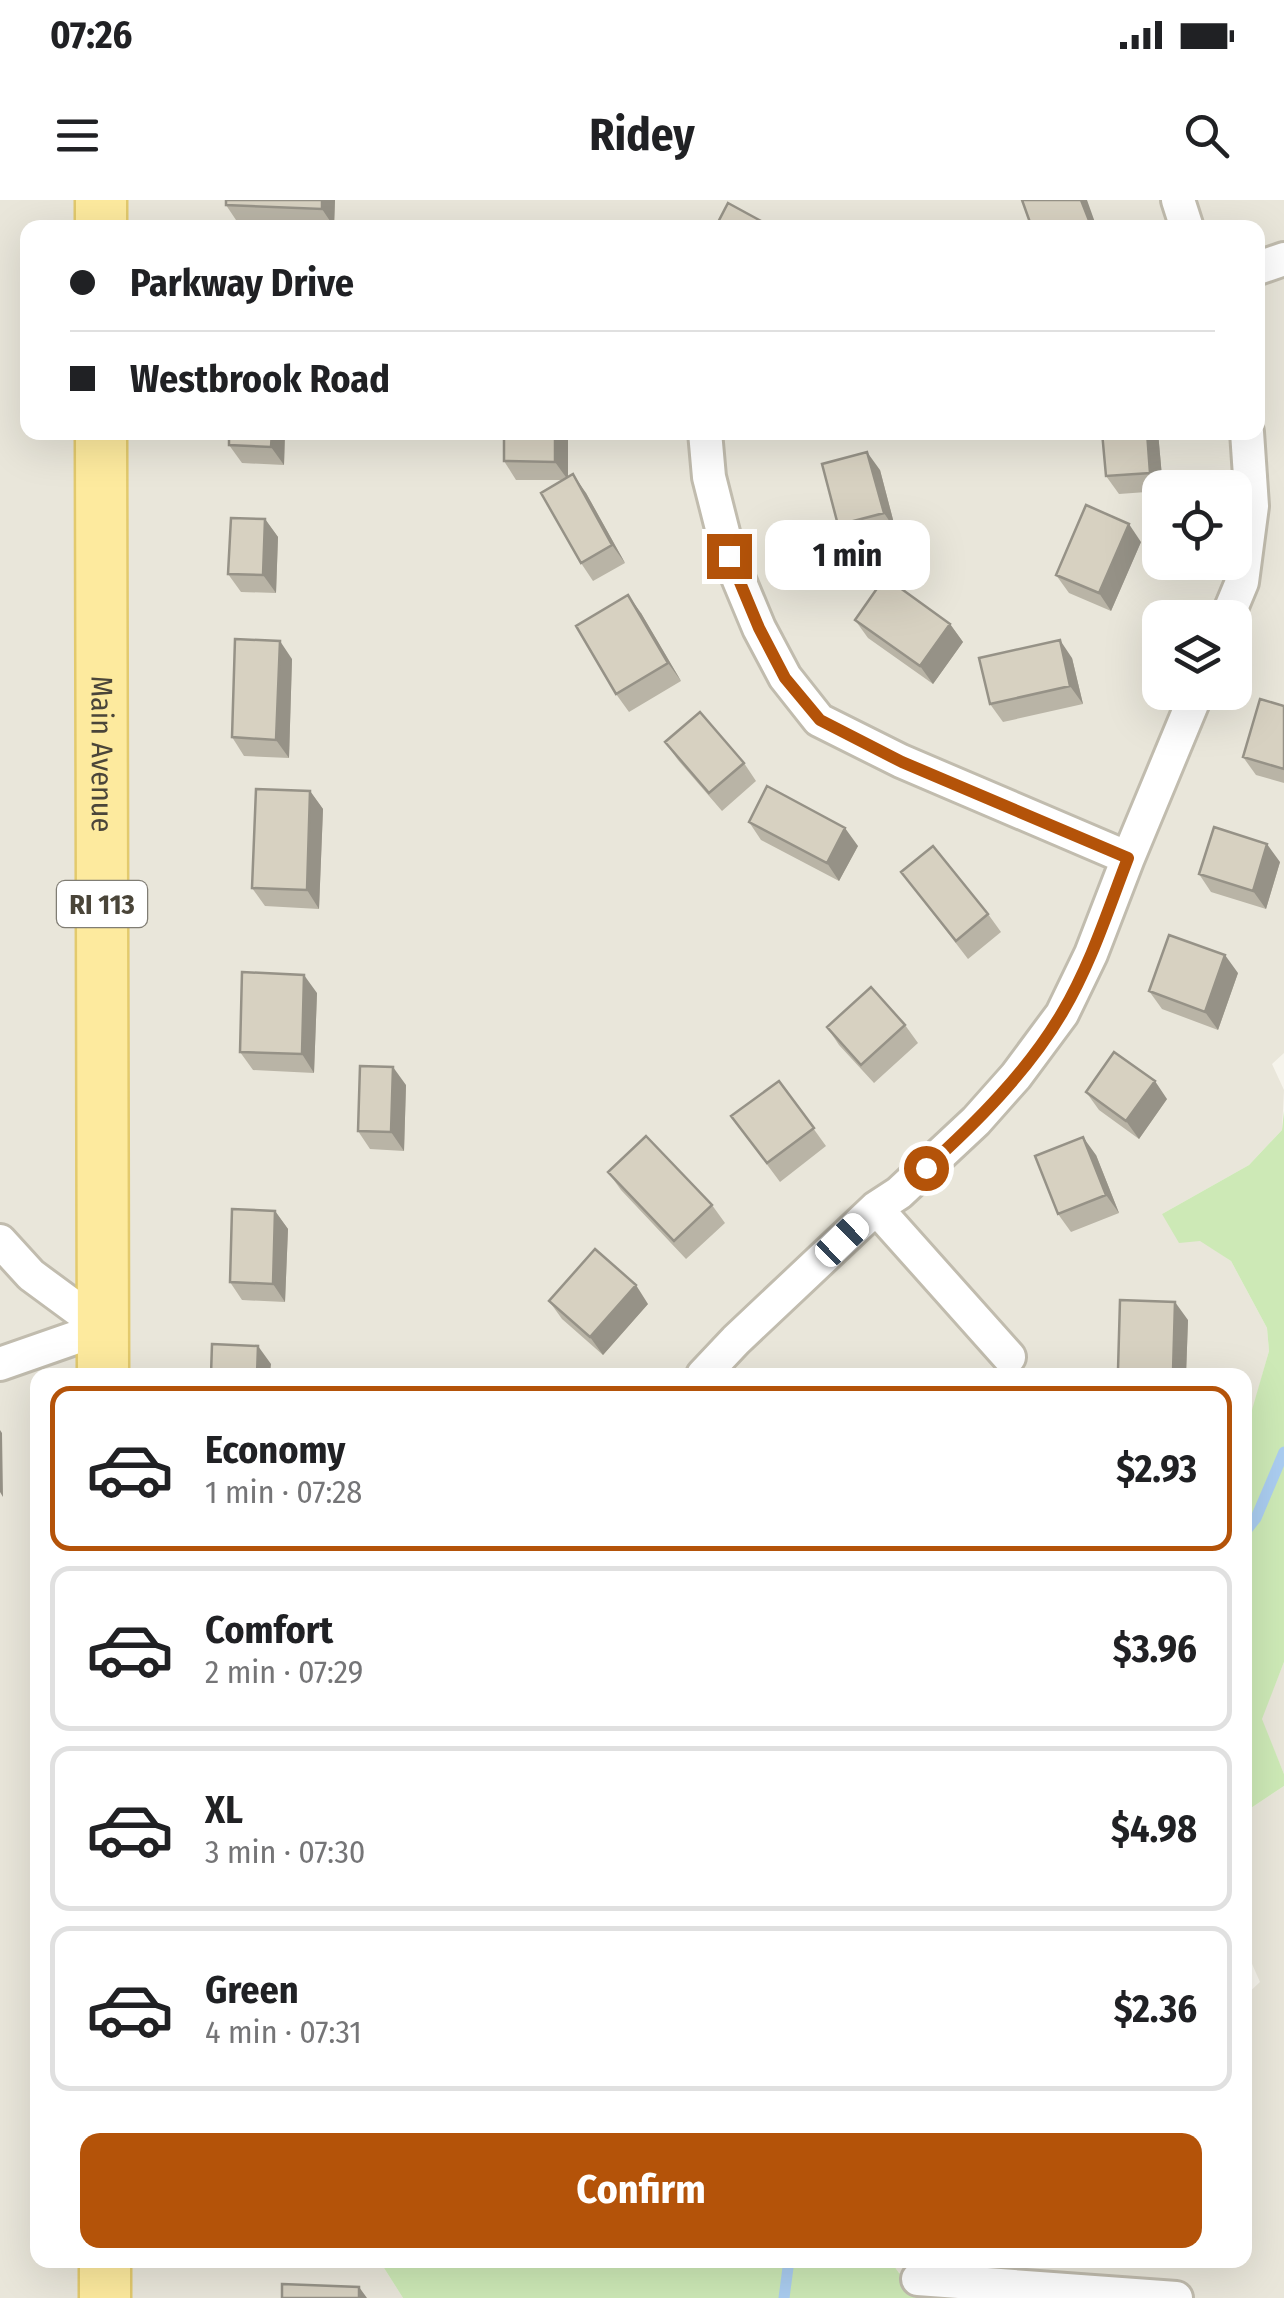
<!DOCTYPE html>
<meta charset="utf-8">
<style>
body{margin:0;font-family:"Fira Sans Condensed",sans-serif;background:#f2f2f2;color:#202124;height:100vh;display:flex;flex-direction:column;font-size:38px;white-space:nowrap}
*{box-sizing:border-box;margin:0}
p{font-size:32px;color:#757577}
.icon{flex:none;width:55px;height:55px;fill:none;stroke:currentColor;stroke-width:2;stroke-linecap:round;stroke-linejoin:round}
.map{position:relative;flex:1;overflow:hidden}
.details{position:absolute;left:30px;top:1168px;width:1222px;height:900px;display:flex;flex-direction:column;background:#fff;border-radius:20px;box-shadow:0 10px 40px #0002}
.details>*{flex:none}
.banner{position:absolute;left:20px;top:20px;width:1245px;height:220px;border-radius:20px;box-shadow:0 10px 40px #0002;display:grid;align-content:center;height:220px;padding:0 50px;background:#fff}
.controls{position:absolute;left:1142px;top:270px;display:grid;gap:20px}
.controls a{display:grid;place-items:center;width:110px;height:110px;border-radius:20px;background:#fff;box-shadow:0 10px 40px #0002;font-size:50px}
.end{position:absolute;width:45px;height:45px;margin:-22px;border:12px solid #b45309;background:#fff;box-shadow:0 0 0 5px #fff}
.from{border-radius:50%}
.bubble{position:absolute;height:70px;border-radius:20px;background:#fff;box-shadow:0 10px 40px #0002;font-size:32px;font-weight:700;line-height:70px;text-align:center}
.car{position:absolute;width:30px;height:60px;margin:-30px -15px;border-radius:12px;box-shadow:0 0 8px 2px #0007;background:linear-gradient(#fff 24%,#345 0 40%,#fff 0 76%,#345 0 86%,#fff 0)}
.banner b{display:flex;align-items:center;gap:35px;height:95px;font-size:38px}
.banner b+b{border-top:2px solid #e0e0e0}
.banner i{width:25px;height:25px;background:#202124}
ul{padding:18px 0 0;list-style:none}
li{display:flex;align-items:center;gap:30px;height:165px;margin:0 20px 15px;padding:0 30px;border:5px solid #e0e0e0;border-radius:20px}
li div{flex:1}
li b{display:block;font-size:38px}
li em{font-style:normal;font-weight:700}
li.current{border-color:#b45309}
li>.icon{width:90px;height:90px;stroke-width:1.5}
.cta{display:flex;gap:20px;margin-top:auto;padding:20px 50px}
.cta a{flex:1;height:115px;border-radius:20px;background:#b45309;color:#fff;font-size:40px;font-weight:700;line-height:115px;text-align:center}
.status{display:flex;justify-content:space-between;align-items:center;height:70px;padding:0 50px;background:#fff;direction:ltr}
.status svg{height:28px;fill:currentColor}
header{display:flex;justify-content:space-between;align-items:center;height:130px;padding:0 50px;background:#fff;font-size:45px;font-weight:700}
.map>svg:first-child{display:block}
</style>
<div class="status"><b>07:26</b><svg viewBox="0 0 49 12"><path d="M0 12V9h3v3zM5 12V6h3v6zM10 12V3h3v9zM15 12V0h3v12zM26 1h20v11H26zM47 4h2v5h-2z"/></svg></div>
<header><svg class="icon" aria-label="menu" viewBox="0 0 24 24"><path d="M4 6h16M4 12h16M4 18h16"/></svg>Ridey<svg class="icon" aria-label="search" viewBox="0 0 24 24"><circle cx="10" cy="10" r="6"/><path d="M15 15l6 6"/></svg></header>
<div class="map">
<svg width="1284" height="2098" viewBox="0 0 1284 2098">
<rect width="100%" height="100%" fill="#f6f4ec"/>
<!-- residential -->
<path fill="#e9e6da" fill-rule="evenodd" d="M0,0H1284V853L1272,864L1284,890L1282,930L1249,965L1162,1014L1231,1061L1267,1128L1269,1151L1246,1234L1245,1175H38V2060H379L403,2098H0ZM28,28H1258V232H28ZM1160,288H1235V362H1160ZM1160,418H1235V492H1160Z
M1284,1462V1574L1261,1519Z
M1284,1586V2098H925L931,2084L899,2073L890,2060H1245V1796L1260,1782L1245,1748V1612Z"/>
<!-- green -->
<path fill="#cde9b6" d="M1284,911V1462L1262,1519L1284,1574V1586L1245,1612V1234L1269,1151L1267,1128L1231,1061L1200,1041L1179,1043L1162,1014L1249,965L1282,930Z
M379,2060H890L899,2073L932,2084L925,2098H403Z"/>
<g fill="none" stroke-linecap="round" stroke-linejoin="round">
<!-- stream -->
<path stroke="#aacdf0" stroke-width="11" d="M1245,1332L1256,1318L1284,1252
M784,2098L789,2060"/>
<!-- minor casing -->
<g stroke="#c1bcae" stroke-width="38">
<path id="minor" d="M1178,0L1187,28
M1258,68L1284,59
M705,232L709,277L729,356L759,428L785,477L819,520L901,561L1128,658
M1227,418L1242,382L1252,306L1247,232
M876,1008L1009,1157
M0,1041L31,1075L103,1128
M0,1164L103,1128
M703,1175L736,1140L876,1008L899,993L976,921L1016,876L1062,814L1091,754L1128,658L1197,492
M918,2079L1176,2098"/>
</g>
<!-- primary casing -->
<g stroke="#e3ca6d" stroke-width="55">
<g id="primary">
<path d="M101,0V28"/>
<path id="s1" d="M101,232L103,1175"/>
<path d="M105,2060V2098"/>
</g>
</g>
<!-- minor -->
<use href="#minor" stroke="#fff" stroke-width="32"/>
<!-- primary -->
<use href="#primary" stroke="#fdea9e" stroke-width="50"/>
</g>
<!-- wall -->
<path fill="#b9b4a6" d="M226,0H335L334,27L238,23L226,5Z
M285,232L284,265L242,263L229,245Z
M504,232H568V278L586,293L625,363L593,381L581,363L564,280H516L504,261Z
M1102,232H1158L1163,288H1160V291L1119,294L1106,276Z
M880,270L896,331L851,343L838,325Z
M265,319L278,337L276,393L241,392L228,374Z
M1141,342L1111,411L1069,393L1056,375Z
M641,413L681,481L629,512L616,494Z
M855,420L950,424L963,442L933,484L868,438Z
M1072,458L1083,504L1003,522L990,504Z
M292,459L289,558L244,556L232,537Z
M1284,506V583L1256,575L1243,557Z
M665,542L744,563L756,581L722,611L678,560Z
M310,591L323,609L319,709L265,706L252,688Z
M749,622L858,646L839,681L761,640Z
M1280,662L1266,709L1211,692L1199,674Z
M901,672L988,714L1001,732L968,759Z
M1238,773L1218,830L1162,809L1149,791Z
M317,793L314,873L253,870L240,852Z
M905,825L918,843L874,883L839,845L827,827Z
M779,881L826,946L780,982L731,916Z
M406,885L404,951L370,949L358,931Z
M1086,892L1167,899L1139,939L1099,910Z
M1096,955L1119,1013L1071,1032L1058,1014Z
M608,972L712,1005L725,1023L686,1059L621,990Z
M275,1011L288,1029L285,1102L242,1100L230,1082Z
M549,1101L648,1104L603,1155L562,1119Z
M1188,1120L1186,1175H1122L1118,1170Z"/>
<!-- shaded-wall -->
<path fill="#969287" d="M322,0H335L334,27L322,9Z
M1081,0H1087L1097,28H1092Z
M272,232H285L284,265L271,247Z
M555,232H568V280L555,262Z
M1147,232H1158L1163,288H1161L1150,273Z
M867,252L880,270L896,331L884,313Z
M573,274L586,293L625,363L612,345Z
M265,319L278,337L276,393L263,375Z
M1129,324L1141,342L1111,411L1099,393Z
M628,395L641,413L681,481L668,463Z
M950,424L963,442L933,484L920,466Z
M1060,440L1072,458L1083,504L1070,486Z
M280,441L292,459L289,558L276,540Z
M310,591L323,609L319,709L307,690Z
M845,628L858,646L839,681L827,663Z
M1267,644L1280,662L1266,709L1253,691Z
M1225,755L1238,773L1218,830L1205,812Z
M304,775L317,793L314,873L302,854Z
M393,867L406,885L404,951L391,932Z
M1155,881L1167,899L1139,939L1126,921Z
M1083,937L1096,955L1119,1013L1106,995Z
M275,1011L288,1029L285,1102L273,1084Z
M636,1085L648,1104L603,1155L590,1137Z
M1175,1102L1188,1120L1186,1175H1175L1173,1172Z
M258,1146L271,1164L270,1175H257Z
M0,1230L2,1233L3,1297L0,1292Z
M359,2087L367,2098H359Z"/>
<!-- building -->
<path fill="#d7d1c1" stroke="#969287" stroke-width="2.5" d="M226,0H322V9L226,5Z
M1022,0H1081L1092,28H1032Z
M728,3L774,28H715Z
M229,232H272L271,247L229,245Z
M504,232H555V262L504,261Z
M1102,232H1147L1150,273L1106,276Z
M867,252L884,313L838,325L822,264Z
M573,274L612,345L581,363L541,293Z
M1086,305L1129,324L1099,393L1056,375Z
M231,318L265,319L263,375L228,374Z
M885,377L950,424L920,466L855,420Z
M628,395L668,463L616,494L576,426Z
M235,439L280,441L276,540L232,537Z
M1060,440L1070,486L990,504L979,458Z
M1260,499L1284,506V569L1243,557Z
M700,512L744,563L709,593L665,542Z
M767,586L845,628L827,663L749,622Z
M256,589L310,591L307,690L252,688Z
M1214,627L1267,644L1253,691L1199,674Z
M933,646L988,714L956,741L901,672Z
M1169,735L1225,755L1205,812L1149,791Z
M242,772L304,775L302,854L240,852Z
M871,787L905,825L861,865L827,827Z
M1114,852L1155,881L1126,921L1086,892Z
M360,866L393,867L391,932L358,931Z
M779,881L814,928L767,963L731,916Z
M646,936L712,1005L674,1041L608,972Z
M1083,937L1106,995L1058,1014L1035,956Z
M232,1009L275,1011L273,1084L230,1082Z
M595,1049L636,1085L590,1137L549,1101Z
M1120,1100L1175,1102L1173,1172L1118,1170Z
M212,1144L258,1146L257,1175H211Z
M282,2084L359,2087V2098H282Z"/>
<g fill="none" stroke-linecap="round" stroke-linejoin="round">
<!-- route -->
<path stroke="#b45309" stroke-width="12" d="M729,356L759,428L785,478L820,520L902,562L1128,658C1108,710 1091,764 1062,813C1028,871 976,923 926,968"/>
</g>
<g text-anchor="middle" stroke-width="9" stroke-linejoin="round" paint-order="stroke">
<!-- shield labels -->
<rect fill="#fff" stroke="#807d74" stroke-width="2.5" x="57" y="681" width="90" height="46" rx="8"/>
<g font-size="28" font-weight="bold" fill="#4a4539">
<text x="102" y="714">RI 113</text>
</g>
<!-- street labels -->
<g font-size="30" fill="#4a4539" stroke="#fff">
<text dy="10" stroke="none"><textPath href="#s1" startOffset="322">Main Avenue</textPath></text>
</g>
</g>
</svg>
<div class="controls">
<a><svg class="icon" aria-label="locate" viewBox="0 0 24 24"><circle cx="12" cy="12" r="6"/><path d="M12 2v4M12 18v4M2 12h4M18 12h4"/></svg></a>
<a><svg class="icon" aria-label="layers" viewBox="0 0 24 24"><path d="M12 4l9 5-9 5-9-5zM3 14l9 5 9-5"/></svg></a>
</div>
<i class="end from" style="left:926px;top:968px"></i>
<i class="end" style="left:729px;top:356px"></i>
<div class="bubble" style="left:765px;top:320px;width:165px">1 min</div>
<i class="car" style="left:842px;top:1040px;rotate:46deg"></i>
<div class="banner">
<b><i class="from"></i>Parkway Drive</b>
<b><i></i>Westbrook Road</b>
</div>
<section class="details">
<ul>
<li class="current"><svg class="icon" aria-label="car" viewBox="0 0 24 24"><path d="M5 17H2v-5l4-1 3-4h7l3 4 3 1v5h-3M9 17h6M6 11h13"/><circle cx="7" cy="17" r="2"/><circle cx="17" cy="17" r="2"/></svg><div><b>Economy</b><p>1 min · 07:28</p></div><em>$2.93</em></li>
<li><svg class="icon" aria-label="car" viewBox="0 0 24 24"><path d="M5 17H2v-5l4-1 3-4h7l3 4 3 1v5h-3M9 17h6M6 11h13"/><circle cx="7" cy="17" r="2"/><circle cx="17" cy="17" r="2"/></svg><div><b>Comfort</b><p>2 min · 07:29</p></div><em>$3.96</em></li>
<li><svg class="icon" aria-label="car" viewBox="0 0 24 24"><path d="M5 17H2v-5l4-1 3-4h7l3 4 3 1v5h-3M9 17h6M6 11h13"/><circle cx="7" cy="17" r="2"/><circle cx="17" cy="17" r="2"/></svg><div><b>XL</b><p>3 min · 07:30</p></div><em>$4.98</em></li>
<li><svg class="icon" aria-label="car" viewBox="0 0 24 24"><path d="M5 17H2v-5l4-1 3-4h7l3 4 3 1v5h-3M9 17h6M6 11h13"/><circle cx="7" cy="17" r="2"/><circle cx="17" cy="17" r="2"/></svg><div><b>Green</b><p>4 min · 07:31</p></div><em>$2.36</em></li>
</ul>
<div class="cta"><a>Confirm</a></div>
</section>
</div>
